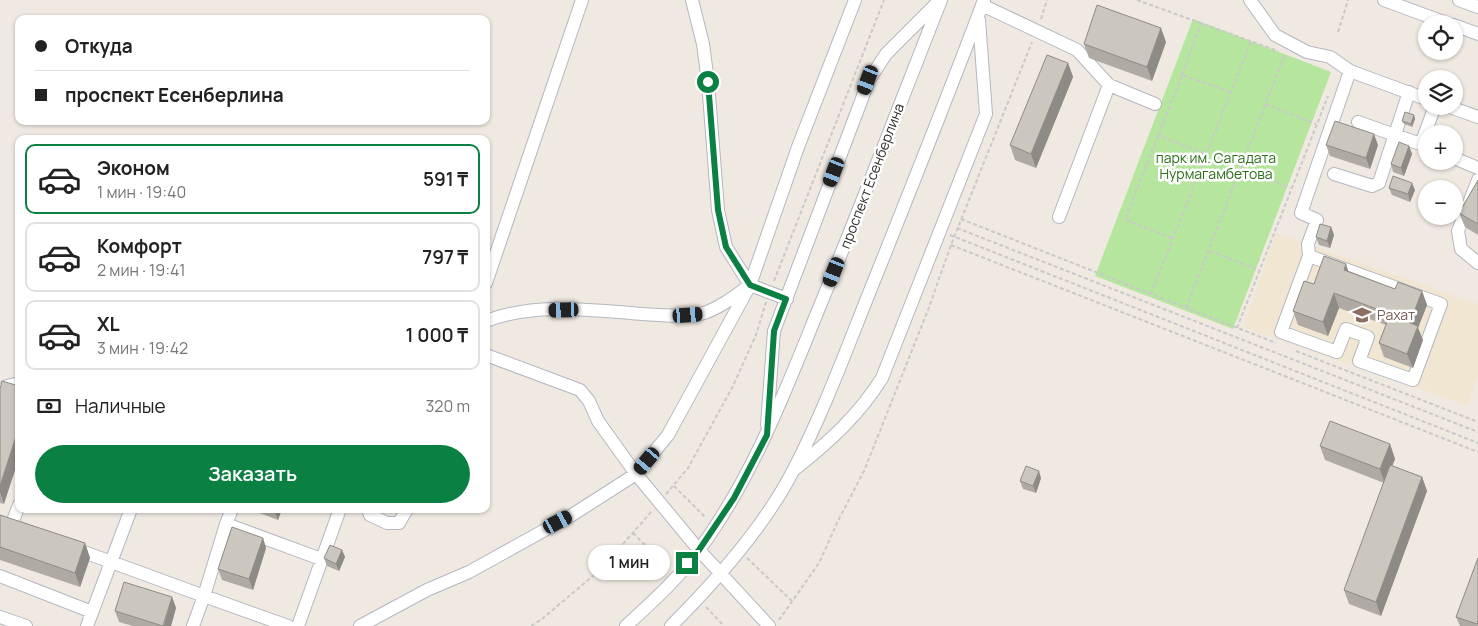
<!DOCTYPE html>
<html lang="ru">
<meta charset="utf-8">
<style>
body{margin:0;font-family:Manrope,sans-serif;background:#f2f2f2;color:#222;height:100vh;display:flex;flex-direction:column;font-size:19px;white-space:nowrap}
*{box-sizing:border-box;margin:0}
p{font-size:16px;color:#767676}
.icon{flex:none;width:28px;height:28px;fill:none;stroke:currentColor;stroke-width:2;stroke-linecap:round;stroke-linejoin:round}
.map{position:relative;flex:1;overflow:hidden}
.side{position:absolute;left:15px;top:135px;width:475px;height:378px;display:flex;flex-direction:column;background:#fff;border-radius:10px;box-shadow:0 1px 4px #0004}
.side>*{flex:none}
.top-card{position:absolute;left:15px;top:15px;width:475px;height:110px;border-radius:10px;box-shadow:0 1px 4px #0004;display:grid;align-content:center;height:110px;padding:0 20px;background:#fff}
.controls{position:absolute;left:1418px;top:15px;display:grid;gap:10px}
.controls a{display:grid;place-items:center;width:45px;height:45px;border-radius:50%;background:#fff;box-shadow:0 1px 4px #0004;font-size:25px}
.end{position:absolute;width:22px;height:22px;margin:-11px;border:6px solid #0b8043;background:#fff;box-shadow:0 0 0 2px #fff}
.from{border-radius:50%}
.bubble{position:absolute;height:35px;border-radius:18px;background:#fff;box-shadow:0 1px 4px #0004;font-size:16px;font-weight:600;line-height:35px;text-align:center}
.car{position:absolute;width:15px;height:30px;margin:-15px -8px;border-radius:6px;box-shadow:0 0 4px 1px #0007;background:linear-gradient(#222 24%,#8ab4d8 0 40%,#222 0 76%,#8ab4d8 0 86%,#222 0)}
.top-card b{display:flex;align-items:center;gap:18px;height:48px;font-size:19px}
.top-card b+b{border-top:1px solid #e0e0e0}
.top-card i{width:12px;height:12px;background:#222}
ul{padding:9px 0 0;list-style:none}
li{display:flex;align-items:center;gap:15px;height:70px;margin:0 10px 8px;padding:0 10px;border:2px solid #e0e0e0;border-radius:10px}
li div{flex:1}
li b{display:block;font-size:19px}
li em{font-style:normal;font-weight:600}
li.active{border-color:#0b8043}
li>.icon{width:45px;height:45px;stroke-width:1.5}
.pay{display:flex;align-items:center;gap:12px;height:55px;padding:0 20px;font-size:19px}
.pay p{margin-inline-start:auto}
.cta{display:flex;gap:10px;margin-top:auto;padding:10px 20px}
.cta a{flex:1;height:58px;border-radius:30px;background:#0b8043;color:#fff;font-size:20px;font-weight:600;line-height:58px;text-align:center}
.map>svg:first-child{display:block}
</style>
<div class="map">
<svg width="1478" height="626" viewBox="0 0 1478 626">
<rect width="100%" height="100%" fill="#efe9e1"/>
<!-- education -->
<path fill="#f0e6d1" d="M1276,233L1478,304V376L1467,406L1243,327Z"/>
<!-- green -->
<path fill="#b6e59e" d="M1193,19L1331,72L1233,329L1095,276Z"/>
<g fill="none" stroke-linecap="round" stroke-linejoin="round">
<!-- minor casing -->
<g stroke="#b4b7c1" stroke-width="14">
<path id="minor" d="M692,0L703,44L708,82L718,210L726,247L750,285
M1250,0L1275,35L1307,52L1330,57L1350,71L1426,99
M1384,0L1449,24
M1459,0L1478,7
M982,5L1077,50L1109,85L1059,217
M1454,25L1478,34
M1109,85L1155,104
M1447,106L1478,117
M1358,122L1426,146
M1421,144L1435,106
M1454,158L1478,168
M1334,174L1372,186L1379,183L1409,92
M1478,180L1458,231L1461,249L1478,263
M1309,256L1441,304L1413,380L1359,361L1368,337L1346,329L1337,352L1281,332L1309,256L1308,244L1317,220L1301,213L1350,71
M486,283L582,0
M486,321C535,302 592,310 643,314C659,315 688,318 704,313C721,307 735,296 750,285L787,299
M486,355L580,390L589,401L598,421L636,474L699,550L769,626
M0,396C4,385 8,385 19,384
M767,425L774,331L869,80L886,54L938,2
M795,469C829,442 859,415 882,378L986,114L979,20
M19,505L11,526L22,529
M232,509L226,524L321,559
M368,509L370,515L387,523H399L407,509
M226,524L204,596L288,626
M73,548L204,596L193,626
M0,576L92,612
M0,617L26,626
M87,626L131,509
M298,626L340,509
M360,626L427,590L469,572L572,515L636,474L668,435L750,285L798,147L855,0
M626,626C652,602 679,578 699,550C756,473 788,383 824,296C864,198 902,99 941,0
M671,626C716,581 765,526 794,469C827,405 851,337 878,271C914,181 950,91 984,0"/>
</g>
<!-- path -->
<path stroke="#c9c9c9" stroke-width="2" stroke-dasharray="4 2.5" stroke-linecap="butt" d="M1137,0L1278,51
M1041,19L1047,0
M1338,32L1348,0
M1182,75L1201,24
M1266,104L1316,124
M1157,135L1206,154
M1241,169L1290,188
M961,219L1276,343
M957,228L1478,432
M950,235L1478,443
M1172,238L1125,220L1182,75L1231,92
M951,245L1478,452
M1210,251L1259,270
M774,281L884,0
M1151,294L1251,41
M1186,308L1285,54
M1237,328L1328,96
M1296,351L1478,422
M674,486L706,518
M666,494L688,468L732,388L756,335L766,302
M633,533L668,568
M747,558L792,601
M706,607L724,626
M779,620L819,563L838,521L864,471L928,310L951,245L1032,42
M531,626L542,619L600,570L652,511"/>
<!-- minor -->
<use href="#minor" stroke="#fff" stroke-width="12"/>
</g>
<!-- wall -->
<path fill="#afaba4" d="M1166,42L1152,81L1089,58L1084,44Z
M1068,63L1073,77L1036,168L1015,160L1010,145Z
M1414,115L1415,119L1412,127L1404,124L1402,121Z
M1326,145H1378L1370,169L1330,156Z
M1409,146L1412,154L1404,176L1393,172L1391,164Z
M1478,180V235L1465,227L1459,213Z
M1389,188L1415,190L1410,202L1392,195Z
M1331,227L1334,235L1330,248L1319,245L1316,237Z
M1349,271L1395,289L1422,291L1427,305L1418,328L1423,340L1413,368L1384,357L1379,343L1386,325L1339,308L1328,336L1298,325L1293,311L1314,284Z
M0,389L4,504L0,503Z
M1390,444L1395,459L1392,466L1422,477L1427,491L1381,616L1349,604L1344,590L1384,483L1325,460L1320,446Z
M1041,478L1036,493L1023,489L1020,481Z
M249,509H282L278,520Z
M0,515L85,543L90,558L80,587L0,560Z
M263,538L266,548L253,590L222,580L218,569Z
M342,550L345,557L339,571L327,566L324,558Z
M1478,558V626H1460L1456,617Z
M172,597L176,608L171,626H133L119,622L115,611Z"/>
<!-- shaded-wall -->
<path fill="#8e8b86" d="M1161,28L1166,42L1152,81L1147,67Z
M1068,63L1073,77L1036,168L1031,154Z
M1414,115L1415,119L1412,127L1411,124Z
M1374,134L1378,145L1370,169L1366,158Z
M1409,146L1412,154L1404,176L1401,168Z
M1412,183L1415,190L1410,202L1408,194Z
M1331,227L1334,235L1330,248L1327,241Z
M1346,264L1351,279L1344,270Z
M1422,291L1427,305L1418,328L1423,340L1413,368L1407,354L1410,323Z
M1334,293L1339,308L1328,336L1323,322Z
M19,427V458L4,504L0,492V486Z
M1390,444L1395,459L1385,484L1380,469Z
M1039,471L1041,478L1036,493L1033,486Z
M1422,477L1427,491L1381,616L1376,602Z
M274,509H282L278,520Z
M263,538L266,548L253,590L249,579Z
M85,543L90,558L80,587L75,573Z
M342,550L345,557L339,571L336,564Z
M172,597L176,608L171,626H164Z"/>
<!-- building -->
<path fill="#cbc7bf" stroke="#8e8b86" d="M1097,5L1161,28L1147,67L1084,44Z
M1047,55L1068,63L1031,154L1010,145Z
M1405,112L1414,115L1411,124L1402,121Z
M1335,121L1374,134L1366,158L1326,145Z
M1399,142L1409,146L1401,168L1391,164Z
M1393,176L1412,183L1408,194L1389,188Z
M1478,180V224L1459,213Z
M1320,224L1331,227L1327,241L1316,237Z
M1324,256L1346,264L1344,270L1395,289L1398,282L1422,291L1410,323L1418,326L1407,354L1379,343L1390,314L1334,293L1323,322L1293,311L1304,281L1314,284Z
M2,381L19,386V427L0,486V389Z
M1330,421L1390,444L1380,469L1320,446Z
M1390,465L1422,477L1376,602L1344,590Z
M1026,466L1039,471L1033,486L1020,481Z
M0,515L85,543L75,573L0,547Z
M232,527L263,538L249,579L218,569Z
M330,545L342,550L336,564L324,558Z
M1478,558V621L1477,624L1456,617Z
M124,582L172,597L163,626L115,611Z"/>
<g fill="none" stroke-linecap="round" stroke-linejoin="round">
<!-- route -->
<path stroke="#0b8043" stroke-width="6" d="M687,563L699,550L734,498L767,435L774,331L786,299L750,285L726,247L718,210L708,82"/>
</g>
<!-- icons -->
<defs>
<g id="school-bare" transform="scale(1.5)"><path d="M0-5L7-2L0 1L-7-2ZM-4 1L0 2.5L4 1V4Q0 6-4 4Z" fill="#8d6e63" stroke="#fff" stroke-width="2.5" paint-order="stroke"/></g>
</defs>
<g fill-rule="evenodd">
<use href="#school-bare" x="1362" y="315"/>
</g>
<g text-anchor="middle" stroke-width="5" stroke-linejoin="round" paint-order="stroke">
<!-- park labels -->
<g font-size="14" fill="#2c6e1b" stroke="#fff">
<text x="1216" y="163">парк им. Сагадата<tspan x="1216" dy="16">Нурмагамбетова</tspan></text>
</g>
<!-- street labels -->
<g font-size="14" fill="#2e2e2e" stroke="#fff">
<text transform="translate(872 176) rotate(-69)" y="5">проспект Есенберлина</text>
</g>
<!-- education labels -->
<g font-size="14" fill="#785e54" stroke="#fff" text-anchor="start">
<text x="1377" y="320">Рахат</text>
</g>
</g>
</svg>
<div class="controls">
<a><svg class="icon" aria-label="locate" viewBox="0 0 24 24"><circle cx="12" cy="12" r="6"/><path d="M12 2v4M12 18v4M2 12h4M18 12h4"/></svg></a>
<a><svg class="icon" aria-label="layers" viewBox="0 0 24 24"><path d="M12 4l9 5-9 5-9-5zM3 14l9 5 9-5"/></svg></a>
<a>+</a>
<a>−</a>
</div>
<i class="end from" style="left:708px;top:82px"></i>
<i class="end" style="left:687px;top:563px"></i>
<div class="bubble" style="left:588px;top:545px;width:82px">1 мин</div>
<i class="car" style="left:868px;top:80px;rotate:201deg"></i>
<i class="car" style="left:834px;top:172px;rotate:201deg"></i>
<i class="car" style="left:834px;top:272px;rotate:202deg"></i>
<i class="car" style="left:564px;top:310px;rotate:268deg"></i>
<i class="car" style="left:688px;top:315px;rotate:86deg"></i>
<i class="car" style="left:647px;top:461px;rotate:220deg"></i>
<i class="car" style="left:558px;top:522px;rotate:62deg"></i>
<div class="top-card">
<b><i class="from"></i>Откуда</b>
<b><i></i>проспект Есенберлина</b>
</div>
<section class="side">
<ul>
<li class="active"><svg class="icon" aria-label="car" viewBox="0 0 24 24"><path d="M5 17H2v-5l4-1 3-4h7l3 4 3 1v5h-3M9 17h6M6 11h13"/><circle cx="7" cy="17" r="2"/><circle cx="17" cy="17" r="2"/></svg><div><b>Эконом</b><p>1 мин · 19:40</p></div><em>591 ₸</em></li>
<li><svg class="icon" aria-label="car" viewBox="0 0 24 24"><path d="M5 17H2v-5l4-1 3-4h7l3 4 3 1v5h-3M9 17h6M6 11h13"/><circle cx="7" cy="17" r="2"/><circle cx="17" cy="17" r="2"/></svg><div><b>Комфорт</b><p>2 мин · 19:41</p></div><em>797 ₸</em></li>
<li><svg class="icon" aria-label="car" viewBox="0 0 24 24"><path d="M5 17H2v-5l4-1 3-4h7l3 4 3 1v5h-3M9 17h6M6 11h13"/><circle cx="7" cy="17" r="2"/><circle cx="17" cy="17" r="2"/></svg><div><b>XL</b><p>3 мин · 19:42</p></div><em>1 000 ₸</em></li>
</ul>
<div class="pay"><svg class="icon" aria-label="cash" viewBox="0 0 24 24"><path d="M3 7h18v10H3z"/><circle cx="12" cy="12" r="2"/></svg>Наличные<p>320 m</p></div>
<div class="cta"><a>Заказать</a></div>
</section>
</div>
